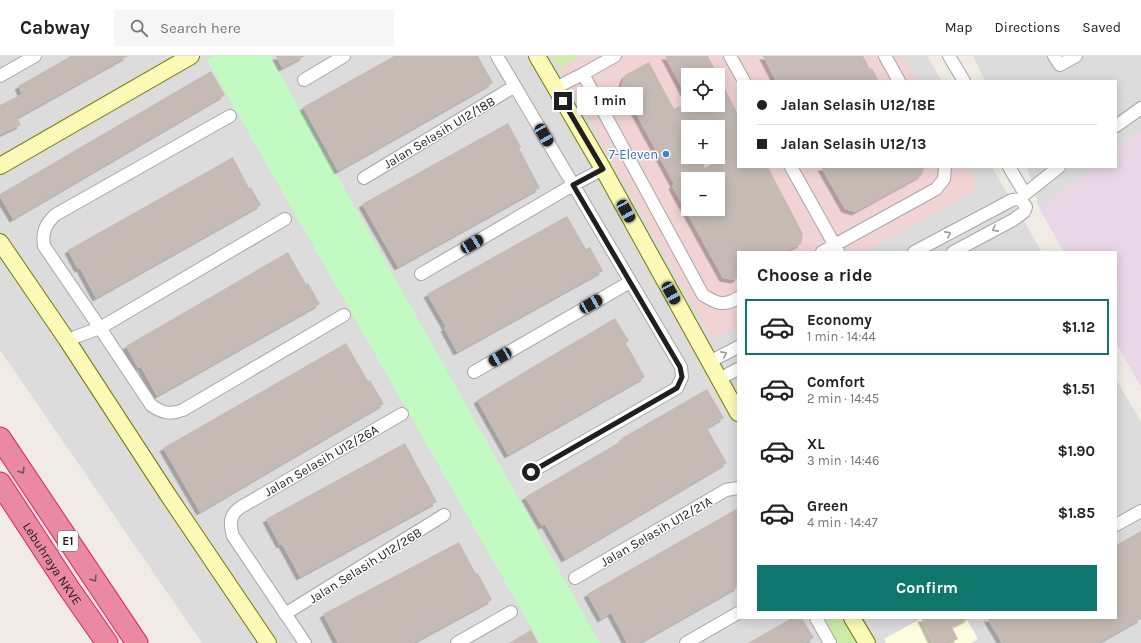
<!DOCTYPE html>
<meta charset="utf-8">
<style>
body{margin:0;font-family:Karla,sans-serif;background:#f6f6f6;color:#222;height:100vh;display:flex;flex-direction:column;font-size:15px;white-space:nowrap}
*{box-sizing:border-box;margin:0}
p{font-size:13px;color:#767676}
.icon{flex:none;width:22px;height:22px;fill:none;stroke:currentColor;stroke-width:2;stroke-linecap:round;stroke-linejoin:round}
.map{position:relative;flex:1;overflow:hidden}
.details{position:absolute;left:737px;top:195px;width:380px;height:368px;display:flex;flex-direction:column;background:#fff;border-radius:0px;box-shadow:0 2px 10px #0003}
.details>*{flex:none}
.guide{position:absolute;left:737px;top:24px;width:380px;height:88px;border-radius:0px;box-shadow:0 2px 10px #0003;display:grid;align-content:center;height:88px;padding:0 20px;background:#fff}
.fabs{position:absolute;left:681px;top:12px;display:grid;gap:8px}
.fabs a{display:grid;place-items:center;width:44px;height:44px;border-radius:0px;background:#fff;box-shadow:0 2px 10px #0003;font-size:20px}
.end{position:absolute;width:18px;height:18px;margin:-9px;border:5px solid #1f1f1f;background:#fff;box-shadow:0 0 0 2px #fff}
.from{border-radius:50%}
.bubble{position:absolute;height:28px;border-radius:0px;background:#fff;box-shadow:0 2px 10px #0003;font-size:13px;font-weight:700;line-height:28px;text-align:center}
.car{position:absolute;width:12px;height:24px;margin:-12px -6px;border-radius:5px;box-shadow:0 0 3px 1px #0007;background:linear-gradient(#222 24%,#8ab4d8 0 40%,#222 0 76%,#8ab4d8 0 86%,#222 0)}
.guide b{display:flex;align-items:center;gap:14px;height:38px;font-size:15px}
.guide b+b{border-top:1px solid #e0e0e0}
.guide i{width:10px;height:10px;background:#222}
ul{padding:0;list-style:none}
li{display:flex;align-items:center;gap:12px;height:56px;margin:0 8px 6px;padding:0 12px;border:2px solid transparent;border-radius:0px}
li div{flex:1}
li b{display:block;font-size:15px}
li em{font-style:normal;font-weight:700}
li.selected{border-color:#0f766e}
li>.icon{width:36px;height:36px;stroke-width:1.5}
h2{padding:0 20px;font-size:18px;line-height:48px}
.cta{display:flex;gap:8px;margin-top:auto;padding:8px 20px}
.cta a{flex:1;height:46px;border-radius:0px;background:#0f766e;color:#fff;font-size:16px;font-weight:700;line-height:46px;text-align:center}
header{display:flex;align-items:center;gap:24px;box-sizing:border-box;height:56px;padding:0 20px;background:#fff;border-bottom:1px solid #e0e0e0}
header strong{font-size:19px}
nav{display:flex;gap:22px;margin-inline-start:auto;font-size:14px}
.search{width:280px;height:36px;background:#f6f6f6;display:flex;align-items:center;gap:10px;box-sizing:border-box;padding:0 14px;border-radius:0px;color:#767676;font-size:15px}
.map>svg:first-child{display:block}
</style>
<header>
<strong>Cabway</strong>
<div class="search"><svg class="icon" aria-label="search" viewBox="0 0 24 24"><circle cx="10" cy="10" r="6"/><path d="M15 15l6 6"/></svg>Search here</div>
<nav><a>Map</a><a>Directions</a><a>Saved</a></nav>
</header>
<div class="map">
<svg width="1141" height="587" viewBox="0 0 1141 587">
<defs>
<filter id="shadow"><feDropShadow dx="-3.5" dy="3.5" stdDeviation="0" flood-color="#0004"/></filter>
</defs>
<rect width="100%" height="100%" fill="#f0ece5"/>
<!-- residential -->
<path fill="#dddcdc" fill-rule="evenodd" d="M0,0H927L942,25H738V111H992L1042,196H738V562H1116V323L1141,366V587H202L0,294ZM688,19H718V49H688ZM688,71H718V101H688ZM688,123H718V153H688Z
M973,0H1141V330L1116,287V196H1064L1040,153L1027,111H1116V25H985Z"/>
<!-- commercial -->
<path fill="#f1d3d4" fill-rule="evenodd" d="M580,0H904L918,25H738V111H967L978,132L866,196H738V269L713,284L560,12ZM688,19H718V49H688ZM688,71H718V101H688ZM688,123H718V153H688Z"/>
<!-- industrial -->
<path fill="#e9d6e7" d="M1141,75V330L1116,287V196H1064L1040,153L1094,111H1116V94Z"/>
<!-- education -->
<path fill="#fffddf" d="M922,562H966L978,583L971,587H886L884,583Z"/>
<!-- grass -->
<path fill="#cdeca9" d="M553,0H580L560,12Z
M824,562H843L856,587H838Z"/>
<!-- park -->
<path fill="#c1fbc2" d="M215,0H270L600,587H540L207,4Z"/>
<!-- building -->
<path fill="#c5bbb4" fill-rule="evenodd" filter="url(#shadow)" d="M71,0H128L17,62L21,69L0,79V49L22,38L18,30Z
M276,0H305L282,12Z
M394,0H478L493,27L338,115L303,51Z
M665,0H708L738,58V111H768L803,178L801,188L785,196H738V222L734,224L723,222L672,130L674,128L621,30L625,19L649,6L674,53L688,46V49H718V19H688V44ZM688,71H718V105L705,112L700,101H688ZM688,123H718V153H688Z
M763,0H863L870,13L872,12L879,25H776Z
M211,15L225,39L13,163L0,141V138Z
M508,67L521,91L519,92L540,132L398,211L362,148Z
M233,101L249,132L251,131L261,149L96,242L80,212L78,213L68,194Z
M821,111H924L922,119L855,156L845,153Z
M567,160L586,193L590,191L603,215L457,296L444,272L446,271L427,238Z
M288,196L306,228L308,227L320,248L157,340L141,311L138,312L126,290Z
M615,262L629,285L626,287L645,321L508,399L477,344Z
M346,287L368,325L370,324L384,348L200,456L163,392Z
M707,333L724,362L707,372L727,407L565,503L545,468L542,470L525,441L623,384L622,382Z
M405,387L437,446L300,521L282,488L280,489L266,463Z
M738,452V531L639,587H627L611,557L601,563L587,538Z
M1141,475V563L1098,587H1002L987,562H1116V489Z
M459,486L476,518L478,517L492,544L413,587H338L323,558Z
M792,562H802L814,582L805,587H748Z
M921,562H970L952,571L958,583L950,587H933Z
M531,574L538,587H509Z"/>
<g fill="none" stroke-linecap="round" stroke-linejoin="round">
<!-- street casing -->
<g stroke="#a6a6a6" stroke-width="14">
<path id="street" d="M497,0L681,311L682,321L677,332L531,416
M730,0L744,25
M885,0L899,25
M949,0L964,25
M1054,0L1060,9L1076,0
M583,18L703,239C716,247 723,251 738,242
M0,20L35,0
M304,24L344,0
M555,32L583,18L615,0
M230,60L55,159C45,169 42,176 44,190L100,272L151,349C162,357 170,359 183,354L344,259
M1116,70L1141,52
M791,111L838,195
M1009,111L1025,138L1059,111
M364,122L515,30
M822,196L936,133L944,123L945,111
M914,196L1012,144C1020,142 1022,145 1026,151L1024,156L1013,164L953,196
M421,218L573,129L603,113
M67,284L100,272L285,163
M709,306L738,291
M474,316L630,226
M719,323L738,313
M1116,469L1141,455
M575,522L726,434L738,432
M285,558L444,459
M816,562L830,587
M305,587L233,480C229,467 230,458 241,451L402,358
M457,587L511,556
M686,587L738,557"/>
</g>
<!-- secondary casing -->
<g stroke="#737a01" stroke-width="18">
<path id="secondary" d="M537,0L603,113L738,357
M0,110L191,0
M0,186L67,284L166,436L268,587
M852,562L867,587"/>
</g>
<!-- highway casing -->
<g stroke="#e11f6b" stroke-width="23">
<g id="highway">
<path d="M0,382L137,587"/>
<path id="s1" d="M0,427L68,531L107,587"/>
</g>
</g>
<!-- street -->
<use href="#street" stroke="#fff" stroke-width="12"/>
<!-- secondary -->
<use href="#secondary" stroke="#fbfbb7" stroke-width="16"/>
<!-- highway -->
<use href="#highway" stroke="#ea8aa0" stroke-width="21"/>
</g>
<!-- one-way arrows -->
<defs><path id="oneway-chevron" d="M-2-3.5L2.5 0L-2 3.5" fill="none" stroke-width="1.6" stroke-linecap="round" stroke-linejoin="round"/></defs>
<g stroke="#9a9a9a">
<use href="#oneway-chevron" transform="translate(995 173) rotate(152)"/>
<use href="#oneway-chevron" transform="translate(948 178) rotate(-28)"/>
<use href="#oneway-chevron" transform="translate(724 298) rotate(-28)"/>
</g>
<g stroke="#7a4f59">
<use href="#oneway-chevron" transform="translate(22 415) rotate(56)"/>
<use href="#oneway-chevron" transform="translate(94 523) rotate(56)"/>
</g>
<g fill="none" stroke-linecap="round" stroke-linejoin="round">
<!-- route -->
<path stroke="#1f1f1f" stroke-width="5" d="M531,416L677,332L682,321L680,311L573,129L603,113L563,45"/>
</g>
<!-- markers -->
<circle fill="#3f7fe0" stroke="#fff" stroke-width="1.5" cx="666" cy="98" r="4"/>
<g text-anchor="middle" stroke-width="3" stroke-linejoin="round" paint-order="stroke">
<!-- shield labels -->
<rect fill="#fff" stroke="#626262" stroke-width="1" x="58" y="475" width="20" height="20" rx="3"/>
<g font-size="12" font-weight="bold" fill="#1f1f1f">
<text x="68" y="489">E1</text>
</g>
<!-- street labels -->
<g font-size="13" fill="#1f1f1f" stroke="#fff">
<text transform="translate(439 76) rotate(-31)" y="5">Jalan Selasih U12/18B</text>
<text transform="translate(321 404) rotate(-30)" y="5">Jalan Selasih U12/26A</text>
<text transform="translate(656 475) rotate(-30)" y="5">Jalan Selasih U12/21A</text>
<text dy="5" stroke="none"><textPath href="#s1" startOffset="96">Lebuhraya NKVE</textPath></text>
<text transform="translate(365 509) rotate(-32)" y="5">Jalan Selasih U12/26B</text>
</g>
<!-- shop labels -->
<g font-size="13" fill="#366cbe" stroke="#fff" text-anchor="end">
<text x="658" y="103">7-Eleven</text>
</g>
</g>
</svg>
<div class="fabs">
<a><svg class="icon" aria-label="locate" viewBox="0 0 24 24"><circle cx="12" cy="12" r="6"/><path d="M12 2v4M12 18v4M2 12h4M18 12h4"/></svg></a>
<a>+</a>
<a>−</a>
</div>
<i class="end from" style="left:531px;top:416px"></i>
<i class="end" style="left:563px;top:45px"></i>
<div class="bubble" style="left:577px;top:31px;width:66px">1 min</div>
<i class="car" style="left:544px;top:79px;rotate:150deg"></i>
<i class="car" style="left:626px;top:155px;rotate:151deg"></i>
<i class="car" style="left:472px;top:188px;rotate:59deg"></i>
<i class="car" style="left:671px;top:237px;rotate:151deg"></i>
<i class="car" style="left:591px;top:248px;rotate:60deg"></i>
<i class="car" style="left:500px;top:301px;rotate:240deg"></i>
<div class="guide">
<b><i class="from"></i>Jalan Selasih U12/18E</b>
<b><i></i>Jalan Selasih U12/13</b>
</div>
<section class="details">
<h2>Choose a ride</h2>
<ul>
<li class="selected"><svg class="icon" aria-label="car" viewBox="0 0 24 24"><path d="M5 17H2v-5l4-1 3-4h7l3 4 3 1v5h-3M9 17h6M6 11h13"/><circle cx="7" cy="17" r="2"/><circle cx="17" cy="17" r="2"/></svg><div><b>Economy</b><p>1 min · 14:44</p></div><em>$1.12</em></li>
<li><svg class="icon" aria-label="car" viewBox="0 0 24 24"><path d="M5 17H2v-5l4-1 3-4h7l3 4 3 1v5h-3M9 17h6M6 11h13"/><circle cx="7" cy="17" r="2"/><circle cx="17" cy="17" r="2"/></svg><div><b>Comfort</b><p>2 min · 14:45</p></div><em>$1.51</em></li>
<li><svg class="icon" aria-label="car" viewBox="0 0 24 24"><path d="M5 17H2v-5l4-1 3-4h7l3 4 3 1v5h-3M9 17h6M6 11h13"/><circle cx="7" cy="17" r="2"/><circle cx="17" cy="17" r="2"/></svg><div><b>XL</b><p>3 min · 14:46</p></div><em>$1.90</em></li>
<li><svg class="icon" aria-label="car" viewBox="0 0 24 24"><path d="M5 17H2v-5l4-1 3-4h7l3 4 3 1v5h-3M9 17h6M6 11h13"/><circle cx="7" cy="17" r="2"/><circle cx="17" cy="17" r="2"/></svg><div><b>Green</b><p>4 min · 14:47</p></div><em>$1.85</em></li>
</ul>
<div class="cta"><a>Confirm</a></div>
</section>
</div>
